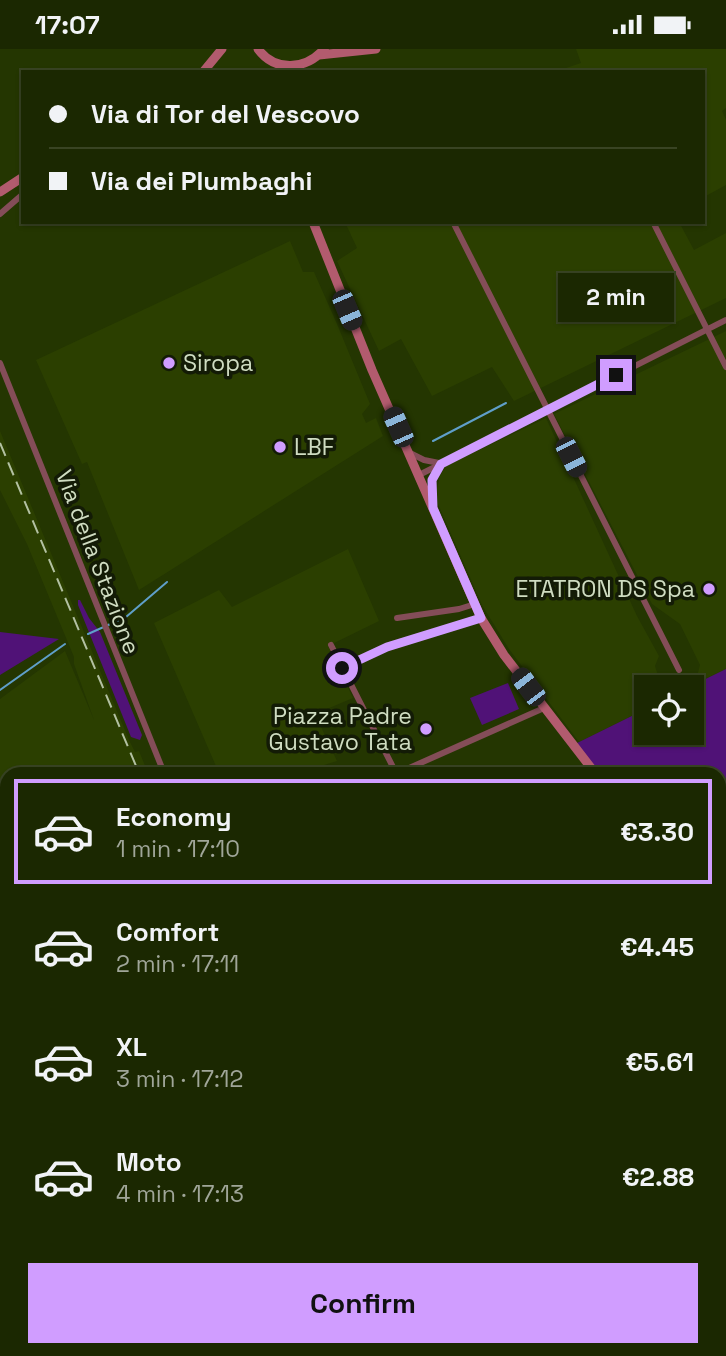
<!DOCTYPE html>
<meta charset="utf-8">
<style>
body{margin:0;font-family:"Space Grotesk",sans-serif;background:#283410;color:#f1f3f6;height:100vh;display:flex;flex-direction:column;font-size:26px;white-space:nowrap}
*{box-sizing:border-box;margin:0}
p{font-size:23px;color:#a0a699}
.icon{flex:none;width:38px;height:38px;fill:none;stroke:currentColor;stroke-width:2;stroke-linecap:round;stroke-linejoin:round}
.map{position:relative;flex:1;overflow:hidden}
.drawer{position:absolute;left:0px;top:718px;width:726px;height:590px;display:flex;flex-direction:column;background:#1b2801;border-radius:21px 21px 0 0;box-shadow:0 2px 5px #0004,0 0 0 2px #394423}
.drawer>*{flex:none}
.hud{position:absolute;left:21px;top:21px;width:684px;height:154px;border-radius:0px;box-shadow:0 2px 5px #0004,0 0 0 2px #394423;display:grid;align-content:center;height:154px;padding:0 28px;background:#1b2801}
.tools{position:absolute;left:634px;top:626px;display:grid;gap:14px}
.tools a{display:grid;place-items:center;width:70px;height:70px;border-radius:0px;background:#1b2801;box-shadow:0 2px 5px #0004,0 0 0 2px #394423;font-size:35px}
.end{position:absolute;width:32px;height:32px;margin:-16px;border:9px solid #d09dff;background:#111;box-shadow:0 0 0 4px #111}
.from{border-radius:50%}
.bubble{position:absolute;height:49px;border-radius:0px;background:#1b2801;box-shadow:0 2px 5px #0004,0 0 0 2px #394423;font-size:23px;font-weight:600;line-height:49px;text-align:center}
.car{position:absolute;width:21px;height:42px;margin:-21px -10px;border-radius:9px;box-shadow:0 0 5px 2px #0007;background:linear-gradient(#222 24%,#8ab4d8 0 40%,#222 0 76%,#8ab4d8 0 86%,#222 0)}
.hud b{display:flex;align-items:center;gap:24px;height:66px;font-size:26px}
.hud b+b{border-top:2px solid #394423}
.hud i{width:18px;height:18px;background:#f1f3f6}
ul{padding:12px 0 0;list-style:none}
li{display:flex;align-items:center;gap:21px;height:105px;margin:0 14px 10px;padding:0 14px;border:4px solid transparent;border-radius:0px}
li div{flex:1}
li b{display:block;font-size:26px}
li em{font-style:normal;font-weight:600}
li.on{border-color:#d09dff}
li>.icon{width:63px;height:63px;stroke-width:1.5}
.primary-button{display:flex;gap:14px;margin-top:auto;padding:14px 28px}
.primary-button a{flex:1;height:80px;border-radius:0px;background:#d09dff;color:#111;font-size:28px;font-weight:600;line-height:80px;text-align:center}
.status{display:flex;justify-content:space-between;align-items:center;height:49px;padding:0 35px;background:#1b2801;direction:ltr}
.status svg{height:19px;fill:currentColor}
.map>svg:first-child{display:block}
</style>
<div class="status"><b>17:07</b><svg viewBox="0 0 49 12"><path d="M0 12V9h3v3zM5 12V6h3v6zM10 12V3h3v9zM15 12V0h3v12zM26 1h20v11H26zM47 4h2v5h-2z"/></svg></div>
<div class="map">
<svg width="726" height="1307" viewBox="0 0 726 1307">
<rect width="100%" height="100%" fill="#243601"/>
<!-- built -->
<path fill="#2b3f00" d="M576,0H726V59L722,62L726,71V136L704,148V23H554L581,14Z
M345,173H679L694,201L726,184V249L514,352L492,318L432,347L401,290L379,302L337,212L357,199Z
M290,192L303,223H314L337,275L370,355L362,365L366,374L376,369L383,387L139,541L87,413L82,415L36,311Z
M726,282V620L695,635L700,616L680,575L652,555L554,365Z
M546,369L637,567L659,607L655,617L660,633L668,639H646V660L579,693L509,600L482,556L438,455L437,440L440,427L446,417Z
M0,382L129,691L135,703L139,702L148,724H7V1079L0,1082V650L65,602L94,671L74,615V608L27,495L0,441Z
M348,500L379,572L328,597L353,649L315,665L337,712L298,724H219L154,574L219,541L232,558Z
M719,884L726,893V938L719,936Z
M0,1249L7,1250V1300H168L171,1307H0Z
M184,1300H319L320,1307H188Z"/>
<!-- green -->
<path fill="#501277" d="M78,551H80L89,569L100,583L142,686L140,691L131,688L78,556Z
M0,583L59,590L0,626Z
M726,620V879L719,869V724H595L573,696L646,660V684H691V639H687Z
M508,634L519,660L482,676L470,649Z"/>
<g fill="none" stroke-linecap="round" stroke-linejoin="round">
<!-- stream -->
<path stroke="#5f9fc9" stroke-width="2" d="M433,392L506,354
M88,585L126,568L167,533
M0,641L65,595
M719,1201L726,1196
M591,1307L600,1300"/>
<!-- minor -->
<path stroke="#844d58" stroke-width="6" d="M0,165L23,145
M453,173L679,621
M653,173L726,318
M0,314L164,724
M410,404L424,411L439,414
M419,426L726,271
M432,452V431L440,416
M397,569L459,560L475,555
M331,596L396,724
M342,619L387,598L481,569
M398,724L544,659
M719,862L726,855
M0,1093L7,1090
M0,1244L7,1246
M175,1300L178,1307"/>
<!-- secondary -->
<path stroke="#b25b6e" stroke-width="9" d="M258,0C275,23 306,21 324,0
M319,6L376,0
M203,23L222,0
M0,143L23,128
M313,173L372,321L481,569L504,606L595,724
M719,870L726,879"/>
<!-- rail -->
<path stroke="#b3c1a2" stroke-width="2" stroke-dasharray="14 7" stroke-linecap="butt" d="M0,394L139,724
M0,1106L7,1103
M0,1161L7,1157
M0,1253L7,1251
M371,1300L374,1307
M391,1300L394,1307
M12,1307L19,1300"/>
</g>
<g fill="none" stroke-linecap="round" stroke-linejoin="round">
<!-- route -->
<path stroke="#d09dff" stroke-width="9" d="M342,619L387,598L481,569L433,459L432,431L441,415L616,326"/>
</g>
<!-- markers -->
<g fill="#d09dff" stroke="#131b06" stroke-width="2.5">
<circle cx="169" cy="314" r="7"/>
<circle cx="280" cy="398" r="7"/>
<circle cx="709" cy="540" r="7"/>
<circle cx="426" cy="680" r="7"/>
</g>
<g text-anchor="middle" stroke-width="7" stroke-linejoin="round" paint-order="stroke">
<!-- poi labels -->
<g font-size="23" fill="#cfdcc1" stroke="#131b06" text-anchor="start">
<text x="183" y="322">Siropa</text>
<text x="294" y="406">LBF</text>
<text x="695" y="548" text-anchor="end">ETATRON DS Spa</text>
<text x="412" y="675" text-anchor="end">Piazza Padre<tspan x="412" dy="26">Gustavo Tata</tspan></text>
</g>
<!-- street labels -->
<g font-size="23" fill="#cfdcc1" stroke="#131b06">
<text transform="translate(98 513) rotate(69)" y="8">Via della Stazione</text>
</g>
</g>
</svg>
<div class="tools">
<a><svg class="icon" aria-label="locate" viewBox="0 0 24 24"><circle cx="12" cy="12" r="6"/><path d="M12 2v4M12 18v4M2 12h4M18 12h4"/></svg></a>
</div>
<i class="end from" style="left:342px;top:619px"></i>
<i class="end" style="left:616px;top:326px"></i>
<div class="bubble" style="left:558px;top:224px;width:116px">2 min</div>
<i class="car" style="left:347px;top:261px;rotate:157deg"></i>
<i class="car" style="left:398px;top:378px;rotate:336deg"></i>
<i class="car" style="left:571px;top:408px;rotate:153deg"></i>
<i class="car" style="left:528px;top:638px;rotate:323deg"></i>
<div class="hud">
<b><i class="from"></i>Via di Tor del Vescovo</b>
<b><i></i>Via dei Plumbaghi</b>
</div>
<section class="drawer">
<ul>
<li class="on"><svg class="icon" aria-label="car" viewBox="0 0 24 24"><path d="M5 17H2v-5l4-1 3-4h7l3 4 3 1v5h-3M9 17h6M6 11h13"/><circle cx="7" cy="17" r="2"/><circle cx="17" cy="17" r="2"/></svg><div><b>Economy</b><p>1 min · 17:10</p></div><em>€3.30</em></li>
<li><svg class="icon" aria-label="car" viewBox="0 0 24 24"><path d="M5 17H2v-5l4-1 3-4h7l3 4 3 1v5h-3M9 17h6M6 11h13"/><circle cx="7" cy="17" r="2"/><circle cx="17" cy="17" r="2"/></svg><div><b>Comfort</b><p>2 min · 17:11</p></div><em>€4.45</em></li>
<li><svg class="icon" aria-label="car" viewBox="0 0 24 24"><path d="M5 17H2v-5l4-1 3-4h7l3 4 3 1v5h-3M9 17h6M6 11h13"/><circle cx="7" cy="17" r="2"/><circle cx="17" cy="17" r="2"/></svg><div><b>XL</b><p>3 min · 17:12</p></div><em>€5.61</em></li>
<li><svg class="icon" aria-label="car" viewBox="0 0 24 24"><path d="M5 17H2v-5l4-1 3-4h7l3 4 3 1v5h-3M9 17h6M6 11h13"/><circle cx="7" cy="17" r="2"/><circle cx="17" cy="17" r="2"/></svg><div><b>Moto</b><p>4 min · 17:13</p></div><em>€2.88</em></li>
</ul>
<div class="primary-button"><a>Confirm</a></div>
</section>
</div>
